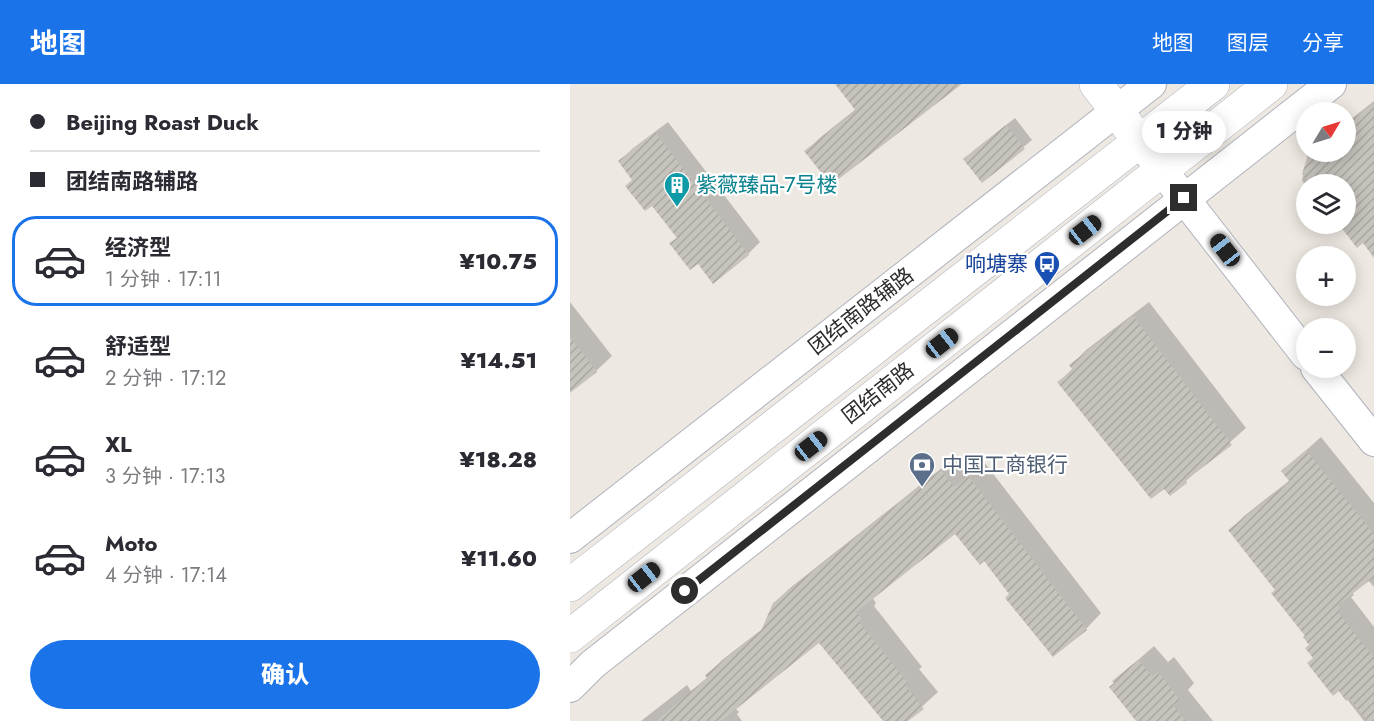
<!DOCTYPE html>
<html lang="zh">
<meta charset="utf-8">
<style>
body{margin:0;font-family:Jost,"Noto Sans SC",sans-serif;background:#f7f7f7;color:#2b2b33;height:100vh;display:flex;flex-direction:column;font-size:22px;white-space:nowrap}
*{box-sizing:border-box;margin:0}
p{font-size:20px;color:#7c7c81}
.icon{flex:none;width:33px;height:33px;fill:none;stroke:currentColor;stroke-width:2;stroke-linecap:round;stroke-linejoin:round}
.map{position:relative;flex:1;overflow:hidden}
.details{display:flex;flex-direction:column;background:#fff;width:570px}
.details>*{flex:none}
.guide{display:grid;align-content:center;height:132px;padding:0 30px;background:#fff}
.needle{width:39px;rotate:52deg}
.tools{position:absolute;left:726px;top:18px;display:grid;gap:12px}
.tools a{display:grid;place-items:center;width:60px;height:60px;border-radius:50%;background:#fff;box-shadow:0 3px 15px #0003;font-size:30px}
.end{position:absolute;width:27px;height:27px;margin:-14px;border:8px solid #2d2d2d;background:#fff;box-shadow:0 0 0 3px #fff}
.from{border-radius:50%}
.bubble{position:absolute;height:42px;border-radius:21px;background:#fff;box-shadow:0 3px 15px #0003;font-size:20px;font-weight:800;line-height:42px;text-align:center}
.car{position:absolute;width:18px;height:36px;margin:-18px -9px;border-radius:8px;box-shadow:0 0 4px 2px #0007;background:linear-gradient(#222 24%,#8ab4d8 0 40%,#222 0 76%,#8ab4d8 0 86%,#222 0)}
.guide b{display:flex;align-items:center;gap:21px;height:57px;font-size:22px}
.guide b+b{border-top:2px solid #e1e1e2}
.guide i{width:15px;height:15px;background:#2b2b33}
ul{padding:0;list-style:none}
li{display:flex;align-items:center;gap:18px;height:90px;margin:0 12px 9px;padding:0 18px;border:3px solid transparent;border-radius:24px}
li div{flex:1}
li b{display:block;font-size:22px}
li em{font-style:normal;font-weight:800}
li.on{border-color:#1a73e8}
li>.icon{width:54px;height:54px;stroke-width:1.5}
.button{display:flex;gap:12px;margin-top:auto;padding:12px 30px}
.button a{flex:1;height:69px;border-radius:36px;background:#1a73e8;color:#fff;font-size:24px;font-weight:800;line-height:69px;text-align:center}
header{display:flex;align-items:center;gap:36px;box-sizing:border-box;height:84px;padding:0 30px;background:#1a73e8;color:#fff}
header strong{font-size:28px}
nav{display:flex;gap:33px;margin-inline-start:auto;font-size:21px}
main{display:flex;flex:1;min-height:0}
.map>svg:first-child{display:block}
</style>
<header>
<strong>地图</strong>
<nav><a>地图</a><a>图层</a><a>分享</a></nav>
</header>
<main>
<section class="details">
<div class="guide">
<b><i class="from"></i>Beijing Roast Duck</b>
<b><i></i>团结南路辅路</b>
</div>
<ul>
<li class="on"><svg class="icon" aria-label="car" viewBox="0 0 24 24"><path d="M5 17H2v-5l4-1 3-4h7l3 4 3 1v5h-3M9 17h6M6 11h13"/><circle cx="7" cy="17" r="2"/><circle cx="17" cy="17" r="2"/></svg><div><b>经济型</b><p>1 分钟 · 17:11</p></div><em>¥10.75</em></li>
<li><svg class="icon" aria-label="car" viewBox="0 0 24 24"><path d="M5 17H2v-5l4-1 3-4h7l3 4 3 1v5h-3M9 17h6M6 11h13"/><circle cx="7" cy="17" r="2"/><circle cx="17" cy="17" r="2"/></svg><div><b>舒适型</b><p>2 分钟 · 17:12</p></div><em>¥14.51</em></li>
<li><svg class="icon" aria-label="car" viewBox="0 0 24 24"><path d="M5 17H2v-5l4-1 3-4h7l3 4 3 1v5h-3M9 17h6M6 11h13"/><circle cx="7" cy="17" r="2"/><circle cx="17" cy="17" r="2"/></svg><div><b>XL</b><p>3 分钟 · 17:13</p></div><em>¥18.28</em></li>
<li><svg class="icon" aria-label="car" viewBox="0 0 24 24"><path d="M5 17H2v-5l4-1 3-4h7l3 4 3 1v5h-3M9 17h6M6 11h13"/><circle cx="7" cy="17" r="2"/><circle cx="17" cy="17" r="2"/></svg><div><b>Moto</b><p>4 分钟 · 17:14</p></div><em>¥11.60</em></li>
</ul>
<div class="button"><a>确认</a></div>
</section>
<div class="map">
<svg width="804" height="637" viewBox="0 0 804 637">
<defs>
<pattern id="building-hatch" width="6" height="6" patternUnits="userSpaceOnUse" patternTransform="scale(1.5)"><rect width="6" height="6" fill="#c6c2bc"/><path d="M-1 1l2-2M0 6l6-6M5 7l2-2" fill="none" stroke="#aaa7a2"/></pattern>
</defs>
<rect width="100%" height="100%" fill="#ede8e1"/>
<!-- shadow -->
<path fill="#0003" d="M266,0H389L236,67L252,52L286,25Z
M804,17V171L793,157L787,162L770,140H776V100H736V103L732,96L739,71L743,68H776V39Z
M445,34L462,56L412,97L403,67Z
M98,38L190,158L178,170L143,197L128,178L101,159L108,153L50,77L62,65Z
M0,218L42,272L26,287L0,308Z
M579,218L676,344L616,397L489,298L503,284L501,282L516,266Z
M751,353L804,419V503L798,496L782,508L784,511L781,513L804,543V637H794L744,573L736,552L707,506L660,446L674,432L720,396L713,387Z
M387,372L400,389L414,378L531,529L516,545L483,571L441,510L414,475L385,448L302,513L306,519L304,522L352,583L349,585L368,608L336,637H315L250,557L165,624L169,628L167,630L172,637H71L117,601L121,607L138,593L137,591L152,576L195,543L204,519L220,504Z
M584,562L598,578L604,573L624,599L618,606L643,637H568L544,597Z"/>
<!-- building -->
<path fill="url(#building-hatch)" d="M265,0H392L261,101L234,67L286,27Z
M804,19V174L793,159L787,164L770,142L776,140V100H740L732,90L739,68H776V41Z
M436,41L455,65L412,99L393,75Z
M85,48L179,171L143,200L128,180L120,186L99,159L107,154L82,122L75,127L55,102L62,96L48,77Z
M563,232L662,361L616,396L617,399L600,412L594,405L581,415L487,298L503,286L499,281Z
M0,253L27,288L0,309Z
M736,366L804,450V493L768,521L771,525L768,528L804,574V637H797L779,614L776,617L769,607L763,612L737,579L743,574L735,564L739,561L733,553L735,552L701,509L705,506L658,446L720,398L711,387Z
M371,386L384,403L398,392L517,546L483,573L435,514L439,510L414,477L410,481L385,450L286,528L292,535L289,538L338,599L335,601L354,625L338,637H313L249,559L151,637H86L137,594L135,591L191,547L203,519Z
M568,576L582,592L588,588L610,616L603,621L616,637H566L539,603L544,599L542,597Z"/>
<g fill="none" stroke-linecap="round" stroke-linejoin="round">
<!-- minor casing -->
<g stroke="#b1b3bc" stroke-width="32">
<path id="minor" d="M570,58L736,271
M746,284L804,357
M0,454L581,0
M0,603L23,580L761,0"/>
</g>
<!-- tertiary casing -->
<g stroke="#b1b3bc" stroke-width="34">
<path id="tertiary" d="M526,0L570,58"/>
</g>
<!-- secondary casing -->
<g stroke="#b1b3bc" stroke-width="34">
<path id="secondary" d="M0,501L643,0
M0,552L701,0"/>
</g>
<!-- minor -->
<use href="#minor" stroke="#fff" stroke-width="30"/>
<!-- tertiary -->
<use href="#tertiary" stroke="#fff" stroke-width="33"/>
<!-- secondary -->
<use href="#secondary" stroke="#fff" stroke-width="33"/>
</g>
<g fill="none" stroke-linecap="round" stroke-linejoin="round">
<!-- route -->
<path stroke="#2d2d2d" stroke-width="8" d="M115,507L614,114"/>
</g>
<!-- icons -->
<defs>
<g id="building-pin" transform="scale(1.35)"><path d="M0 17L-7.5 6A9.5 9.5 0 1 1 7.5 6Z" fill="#0f9aa8" stroke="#fff"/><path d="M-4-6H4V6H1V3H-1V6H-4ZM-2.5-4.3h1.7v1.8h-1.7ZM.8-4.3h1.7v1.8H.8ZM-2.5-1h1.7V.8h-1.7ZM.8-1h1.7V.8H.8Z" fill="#fff"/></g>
<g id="bus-pin" transform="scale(1.35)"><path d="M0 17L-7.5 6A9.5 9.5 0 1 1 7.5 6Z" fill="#1a4fb4" stroke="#fff"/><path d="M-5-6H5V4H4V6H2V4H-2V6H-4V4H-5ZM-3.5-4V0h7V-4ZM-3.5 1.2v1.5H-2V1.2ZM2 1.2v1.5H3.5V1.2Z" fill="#fff"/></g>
<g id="bank-pin" transform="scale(1.35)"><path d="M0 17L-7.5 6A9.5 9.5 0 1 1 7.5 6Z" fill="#5c6f8a" stroke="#fff"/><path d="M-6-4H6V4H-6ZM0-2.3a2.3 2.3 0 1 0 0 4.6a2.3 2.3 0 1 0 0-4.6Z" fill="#fff"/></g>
</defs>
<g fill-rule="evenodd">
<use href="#building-pin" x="107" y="101"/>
<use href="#bus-pin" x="477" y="180"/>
<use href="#bank-pin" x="352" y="381"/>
</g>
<g text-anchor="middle" stroke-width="4.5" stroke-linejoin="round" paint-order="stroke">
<!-- culture labels -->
<g font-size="21" fill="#0d838f" stroke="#fff" text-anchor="start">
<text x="126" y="108">紫薇臻品-7号楼</text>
</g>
<!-- transit labels -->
<g font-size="21" fill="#164399" stroke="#fff" text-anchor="end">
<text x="458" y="187">响塘寨</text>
</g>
<!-- street labels -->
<g font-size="21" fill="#2d2d2d" stroke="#fff">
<text transform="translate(291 227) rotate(-38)" y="7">团结南路辅路</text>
<text transform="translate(308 309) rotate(-38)" y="7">团结南路</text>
</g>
<!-- service labels -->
<g font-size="21" fill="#4e5e75" stroke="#fff" text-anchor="start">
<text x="372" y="388">中国工商银行</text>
</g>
</g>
</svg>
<div class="tools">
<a><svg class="needle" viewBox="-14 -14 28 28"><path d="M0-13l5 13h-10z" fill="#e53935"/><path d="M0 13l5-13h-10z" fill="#7c7c81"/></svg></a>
<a><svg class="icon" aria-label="layers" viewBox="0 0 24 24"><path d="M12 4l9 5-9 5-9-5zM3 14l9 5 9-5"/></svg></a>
<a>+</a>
<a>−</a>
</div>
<i class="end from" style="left:115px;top:507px"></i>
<i class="end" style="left:614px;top:114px"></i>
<div class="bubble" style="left:572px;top:27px;width:84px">1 分钟</div>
<i class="car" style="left:515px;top:146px;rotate:52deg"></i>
<i class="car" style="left:655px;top:166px;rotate:322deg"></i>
<i class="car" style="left:372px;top:259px;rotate:52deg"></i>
<i class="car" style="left:241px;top:362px;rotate:52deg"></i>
<i class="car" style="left:74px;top:493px;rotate:52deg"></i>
</div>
</main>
